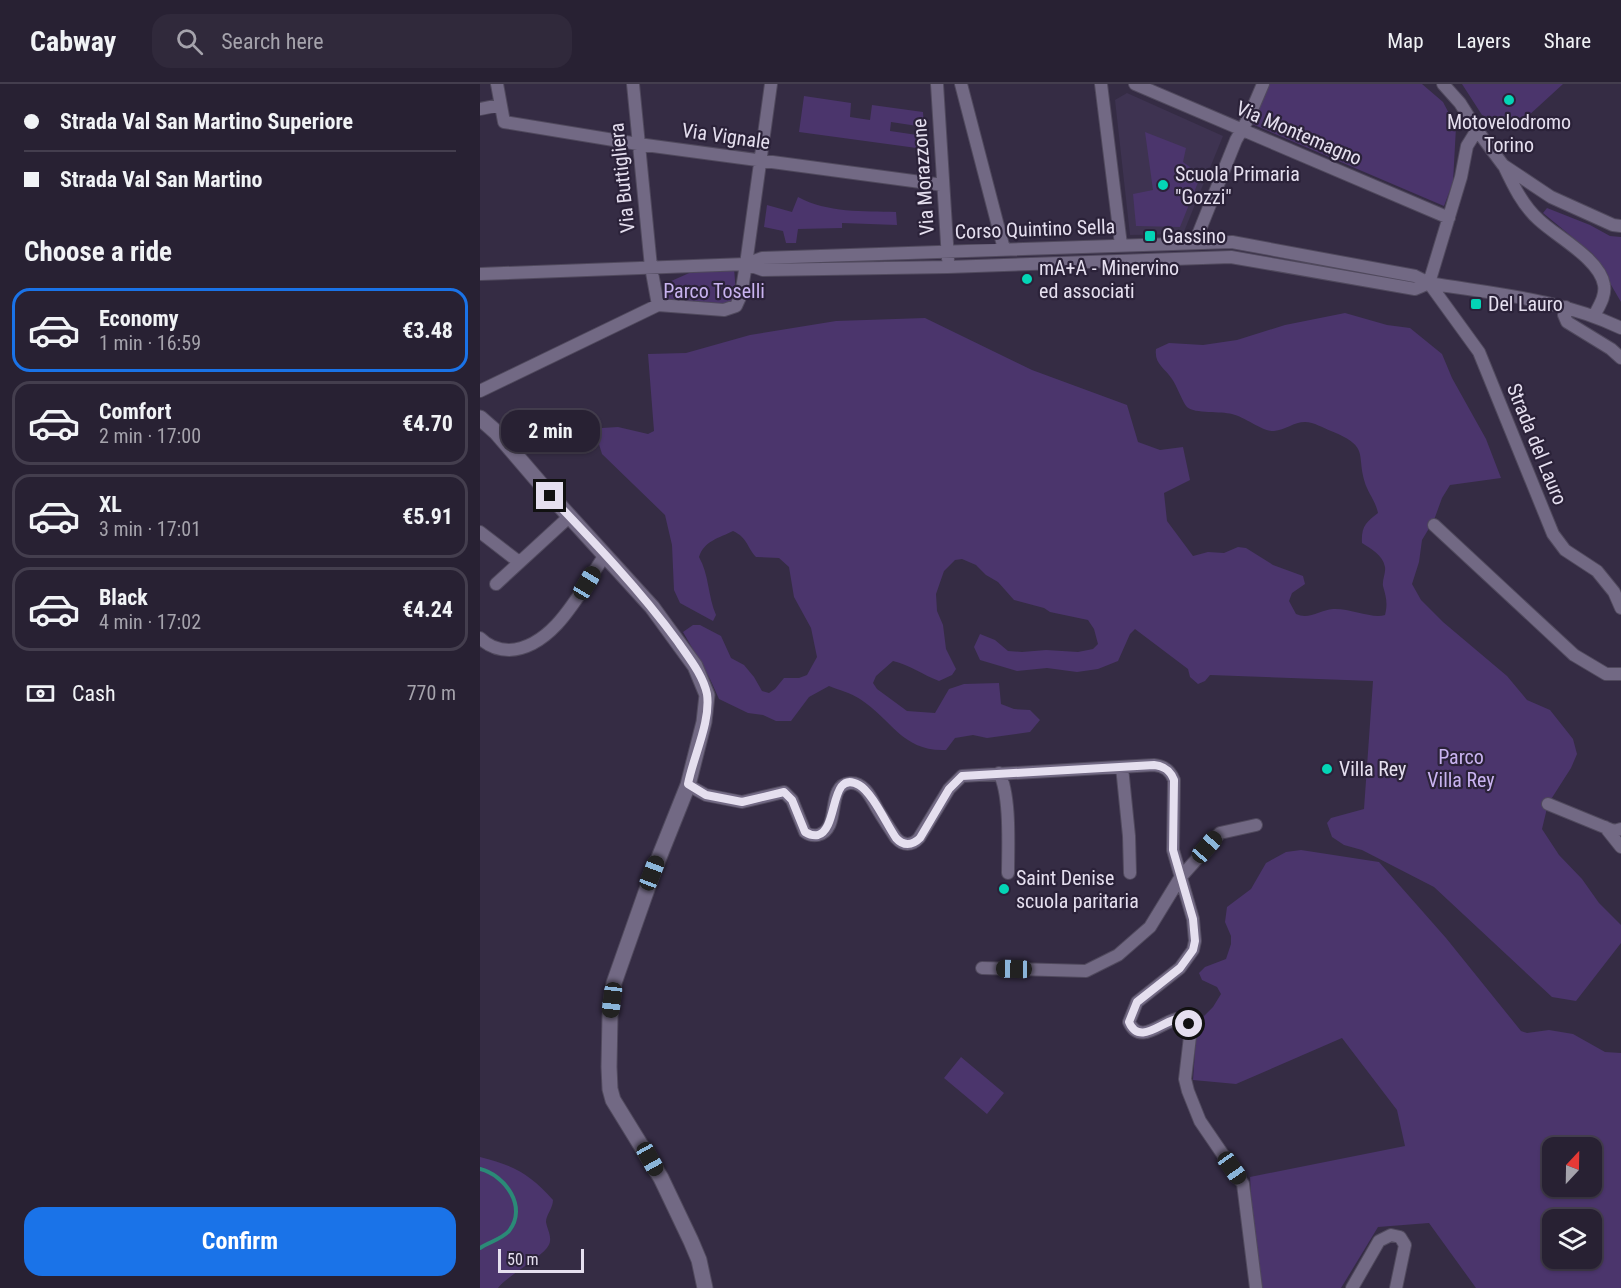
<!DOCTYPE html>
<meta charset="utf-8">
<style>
body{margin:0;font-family:"Roboto Condensed",sans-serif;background:#30293b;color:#f1f3f6;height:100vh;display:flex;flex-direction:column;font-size:22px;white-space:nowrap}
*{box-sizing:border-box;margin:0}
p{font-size:20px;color:#a5a3ac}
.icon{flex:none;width:33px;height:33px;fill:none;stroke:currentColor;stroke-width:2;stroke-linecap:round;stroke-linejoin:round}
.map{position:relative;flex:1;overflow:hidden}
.drawer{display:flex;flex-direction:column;background:#282133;width:480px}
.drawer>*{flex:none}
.guide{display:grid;align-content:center;height:132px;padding:0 24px;background:#282133}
.needle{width:39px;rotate:22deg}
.fabs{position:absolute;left:1062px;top:1053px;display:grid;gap:12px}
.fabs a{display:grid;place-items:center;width:60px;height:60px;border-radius:12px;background:#282133;box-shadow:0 2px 4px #0004,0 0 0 2px #443e4e;font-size:30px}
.scale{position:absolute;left:18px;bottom:15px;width:86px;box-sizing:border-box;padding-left:6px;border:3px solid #e5dfef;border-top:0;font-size:16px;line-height:21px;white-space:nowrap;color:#e5dfef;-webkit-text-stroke:4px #2b2239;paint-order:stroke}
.end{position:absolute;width:27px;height:27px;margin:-14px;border:8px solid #e5dfef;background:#111;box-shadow:0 0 0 3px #111}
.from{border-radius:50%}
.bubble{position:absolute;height:42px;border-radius:18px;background:#282133;box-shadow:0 2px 4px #0004,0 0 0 2px #443e4e;font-size:20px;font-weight:700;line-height:42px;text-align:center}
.car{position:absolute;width:18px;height:36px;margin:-18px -9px;border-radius:8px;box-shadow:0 0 4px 2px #0007;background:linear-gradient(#222 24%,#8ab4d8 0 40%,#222 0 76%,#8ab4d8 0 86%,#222 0)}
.guide b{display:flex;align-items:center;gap:21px;height:57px;font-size:22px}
.guide b+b{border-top:2px solid #443e4e}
.guide i{width:15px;height:15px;background:#f1f3f6}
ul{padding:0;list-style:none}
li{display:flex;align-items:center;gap:18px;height:84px;margin:0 12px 9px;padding:0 12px;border:3px solid #443e4e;border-radius:18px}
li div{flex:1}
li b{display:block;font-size:22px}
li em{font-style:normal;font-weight:700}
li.on{border-color:#1a73e8}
li>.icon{width:54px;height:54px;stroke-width:1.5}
h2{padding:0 24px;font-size:27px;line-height:72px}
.pay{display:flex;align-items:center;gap:15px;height:66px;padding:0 24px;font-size:22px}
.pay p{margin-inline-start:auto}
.primary-button{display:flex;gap:12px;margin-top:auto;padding:12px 24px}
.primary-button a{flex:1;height:69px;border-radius:18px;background:#1a73e8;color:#fff;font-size:24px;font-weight:700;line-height:69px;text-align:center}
header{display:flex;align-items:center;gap:36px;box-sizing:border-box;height:84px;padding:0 30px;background:#282133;border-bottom:2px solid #443e4e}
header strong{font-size:28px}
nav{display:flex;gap:33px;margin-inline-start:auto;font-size:21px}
.search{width:420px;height:54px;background:#30293b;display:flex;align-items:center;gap:15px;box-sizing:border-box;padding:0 21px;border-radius:18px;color:#a5a3ac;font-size:22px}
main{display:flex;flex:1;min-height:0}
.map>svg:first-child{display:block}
</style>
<header>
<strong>Cabway</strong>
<div class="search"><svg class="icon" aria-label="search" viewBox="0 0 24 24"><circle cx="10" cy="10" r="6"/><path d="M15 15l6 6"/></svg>Search here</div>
<nav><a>Map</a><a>Layers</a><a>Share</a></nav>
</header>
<main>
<section class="drawer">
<div class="guide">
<b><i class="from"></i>Strada Val San Martino Superiore</b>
<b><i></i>Strada Val San Martino</b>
</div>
<h2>Choose a ride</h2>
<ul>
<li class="on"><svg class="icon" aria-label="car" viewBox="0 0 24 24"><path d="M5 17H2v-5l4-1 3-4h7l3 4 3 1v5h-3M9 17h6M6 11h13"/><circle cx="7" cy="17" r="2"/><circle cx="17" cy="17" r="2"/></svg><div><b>Economy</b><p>1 min · 16:59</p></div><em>€3.48</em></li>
<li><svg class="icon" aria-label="car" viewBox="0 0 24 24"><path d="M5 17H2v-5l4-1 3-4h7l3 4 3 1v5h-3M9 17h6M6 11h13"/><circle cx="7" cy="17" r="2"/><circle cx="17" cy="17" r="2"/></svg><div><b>Comfort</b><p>2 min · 17:00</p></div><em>€4.70</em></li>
<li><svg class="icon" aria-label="car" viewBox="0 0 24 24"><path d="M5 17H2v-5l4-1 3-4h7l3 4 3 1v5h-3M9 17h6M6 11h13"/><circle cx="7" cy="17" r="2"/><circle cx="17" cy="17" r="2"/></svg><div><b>XL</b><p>3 min · 17:01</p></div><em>€5.91</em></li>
<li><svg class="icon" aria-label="car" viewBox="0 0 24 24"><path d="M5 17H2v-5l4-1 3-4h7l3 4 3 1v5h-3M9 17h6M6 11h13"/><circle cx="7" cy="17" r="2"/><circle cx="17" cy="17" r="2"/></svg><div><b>Black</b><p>4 min · 17:02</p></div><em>€4.24</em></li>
</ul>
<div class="pay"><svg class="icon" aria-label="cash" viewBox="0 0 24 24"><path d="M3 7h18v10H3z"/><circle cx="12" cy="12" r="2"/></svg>Cash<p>770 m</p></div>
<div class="primary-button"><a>Confirm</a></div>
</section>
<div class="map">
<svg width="1141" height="1204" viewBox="0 0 1141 1204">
<rect width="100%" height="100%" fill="#352c44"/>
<!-- built -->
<path fill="#3e3351" d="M647,9L743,52L703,150L650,151L635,16Z"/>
<!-- green -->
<path fill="#4b356c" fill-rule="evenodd" d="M789,0H942L963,18L976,43L973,98L964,122L772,40Z
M982,0H1083L1034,45L1002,31Z
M324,12L371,19L370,33L390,36L392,21L443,28L444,43L411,38L410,47L444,52V65L319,48Z
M665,48L706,64L703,78L721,91L700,143L656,142L653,110L673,106Z
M318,113C347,129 384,127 416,128L417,141L362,139V144L318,145L316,159H306L303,147L284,143L287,121L312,128Z
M1067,124L1110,141L1130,152L1141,153V218L1113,170L1063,129Z
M254,184L256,210L250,230L186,228V202L189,198L216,186Z
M865,229L907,241L930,244L962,270L972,294L1006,355L1021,394L970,401L962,414L954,436L942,456L939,478L932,500L941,516L963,538L1027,592L1047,616L1070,626L1093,655L1097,670L1091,684L1068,720L1062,745L1079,771L1102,795L1119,819L1141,841V859L1096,917L1072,913L954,803L882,766L864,761L852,753L847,739L851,734L884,725L893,597L730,591L725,597L718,600L710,593L708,585L655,545L650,550L638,577L618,585L597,588L567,584L537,587L500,576L494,563L500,550L515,556L528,567L542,568L566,566L598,568L613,565L618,560L614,545L608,536L570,528L564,524L534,516L518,498L506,491L496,481L482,475L475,476L464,487L456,510L457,527L463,541L466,565L476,585L472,591L459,597C443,591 430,581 413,577L396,592L393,599L397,605L427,627L455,629L469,605L484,600L519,599L521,620L534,625L550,626L560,636L550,648L507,654L493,651L475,654L466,666C423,668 412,636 380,615C371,609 359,606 349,602L329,613L311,637H296L283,631L268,629L239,615L230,595L203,548L213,541H220L241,552L251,574L264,581L274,593L282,607L289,609L295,605L304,594H319L327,591L337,573L331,544L314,513L309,483L299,474L276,473C266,462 268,454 253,447C239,454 224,457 219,473C229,490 228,513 236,531L233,537L200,519L194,506L192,461L185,431L122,370L118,357L122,344L138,343L168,350L174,347L168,270L206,269L270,251L356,237L445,234L552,286L647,321L658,358L680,366L703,363L710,396L684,409L687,437L713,472L728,468L744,469L758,463L766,464L793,481L823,492L825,500L812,509L809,517L816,530C829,536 840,526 853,525C870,524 892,535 905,531C908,519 906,513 903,502C902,496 906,489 905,483C903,471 891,465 882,459C881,443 886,438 898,429C896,419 891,413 887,404C874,371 893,364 851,347C843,344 834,338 825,338C814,338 805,346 794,347C783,348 765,333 752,330C741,327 715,330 707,323C703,319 697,302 692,295C685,284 674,280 676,265L689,259L723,261L757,256L805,241Z
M821,766L899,778L966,854L1041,947L1047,949L1069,946L1093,950L1125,968L1141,969V1204H996L949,1139L898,1143L861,1204H777L770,1093L925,1062L917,1026L862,954L756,1000L713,996L717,939L733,923L741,910L737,903L722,896L719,889L725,883L746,875L751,860V852L745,838L747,823L771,805L786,779L806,768ZM1072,1064H1112V1102H1072ZM1072,1136H1112V1174H1072Z
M481,973L524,1009L507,1030L464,994Z
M0,1073C33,1081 50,1090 73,1116C73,1124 66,1131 66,1138C67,1144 71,1151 70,1157C70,1170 27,1191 18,1204H0Z"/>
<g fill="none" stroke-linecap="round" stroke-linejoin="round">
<!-- stream -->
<path stroke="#2b8a77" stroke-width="4" d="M0,1085C25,1091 48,1123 29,1147C22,1155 9,1158 0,1164"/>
<!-- street casing -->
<g stroke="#50495d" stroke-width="14">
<path id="street" d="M17,0L24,38L158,60L463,101
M153,0L171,183L178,221
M457,0L468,175
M481,0L524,165
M621,0L641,161
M655,0L969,134
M963,0L980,19L997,46L1023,81L1071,113L1133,141L1141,142
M0,25L20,21
M1024,82C1033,101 1043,122 1059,136C1077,153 1120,175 1124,201C1126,212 1119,222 1114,232
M715,158L756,56L768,35L783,0
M266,180L283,186L468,183L751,173L935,205L949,199
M0,190L266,180L282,174L752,158L935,192L949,199C1014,210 1081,215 1141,244
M949,199L999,268L1073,450L1085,466L1117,487L1134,508L1141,524
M949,199L981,93L987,62L997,46
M178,221L244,226L256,222L261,211L266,180L291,0
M1086,223L1084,231L1087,238L1131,265L1141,274
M0,307L178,221
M954,441L1094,571L1126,590H1141
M0,448L39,478
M16,500L90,432
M0,554C8,562 17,566 29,566C75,564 102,504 125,471
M642,683L649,752L650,789
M519,689C531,711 528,764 528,789
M208,701L226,711L262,718L304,708L312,716L325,748C329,751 333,752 338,751C362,745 345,701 370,699C385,698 392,716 398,726C404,736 410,745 416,754C423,762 432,762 439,754L469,705L482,692L674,681C684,682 690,686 694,696L693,766L713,835L715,857L713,866L700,884L657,918L649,938C660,962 681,938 697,935L709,940L711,944L705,995L708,1007L720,1037L763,1100L776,1204
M1068,720L1134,747L1141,745
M1125,743L1141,763
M502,884L606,887L638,871L670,843L700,794L740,749L776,741
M872,1204L899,1157L911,1151L920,1153L925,1161L916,1204"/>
</g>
<!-- secondary casing -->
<g stroke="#50495d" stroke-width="17">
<path id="secondary" d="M0,334L16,348L71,412L172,523L215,582L227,611L224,638L208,701L172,791L134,899L130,932L129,983L130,1005L133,1016L181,1094L211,1157L219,1176L225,1204"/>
</g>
<!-- street -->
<use href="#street" stroke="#726984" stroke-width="12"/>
<!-- secondary -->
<use href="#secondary" stroke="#726984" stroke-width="15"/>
</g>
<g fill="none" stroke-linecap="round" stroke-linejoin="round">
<!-- route -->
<path stroke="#e5dfef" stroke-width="8" d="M70,412C115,459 160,506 198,558C209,574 223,591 227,610C231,638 213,673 208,700L226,711L262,718L304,708L312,716L325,748C330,751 333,752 338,751C359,745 349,684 379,701C392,708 407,741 416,754C423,762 432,762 440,754L469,705L482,692L674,681C684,682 690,686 694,696L693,766L713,835L715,857L713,866L700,884L657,918L649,938C659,962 681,938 697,935L709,940"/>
</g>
<!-- markers -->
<g fill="#04d5b6" stroke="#2b2239" stroke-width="2">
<circle cx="1029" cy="16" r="6"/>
<circle cx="683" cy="101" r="6"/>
<rect x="664" y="146" width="12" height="12" rx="3"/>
<circle cx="547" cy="195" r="6"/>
<rect x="990" y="214" width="12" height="12" rx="3"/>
<circle cx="847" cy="685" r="6"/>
<circle cx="524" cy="805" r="6"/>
</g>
<g text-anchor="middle" stroke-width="4.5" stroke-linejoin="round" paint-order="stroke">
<!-- poi labels -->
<g font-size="20" fill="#e5dfef" stroke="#2b2239" text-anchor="start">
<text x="1029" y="45" text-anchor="middle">Motovelodromo<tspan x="1029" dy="23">Torino</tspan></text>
<text x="695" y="97">Scuola Primaria<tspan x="695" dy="23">"Gozzi"</tspan></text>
<text x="682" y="159">Gassino</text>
<text x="559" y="191">mA+A - Minervino<tspan x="559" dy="23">ed associati</tspan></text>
<text x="1008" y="227">Del Lauro</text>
<text x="859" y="692">Villa Rey</text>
<text x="536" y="801">Saint Denise<tspan x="536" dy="23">scuola paritaria</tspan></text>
</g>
<!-- street labels -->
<g font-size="20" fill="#e5dfef" stroke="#2b2239">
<text transform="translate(819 49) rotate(23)" y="7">Via Montemagno</text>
<text transform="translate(246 52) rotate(8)" y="7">Via Vignale</text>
<text transform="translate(443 93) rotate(-94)" y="7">Via Morazzone</text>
<text transform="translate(142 94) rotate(-96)" y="7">Via Buttigliera</text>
<text transform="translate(555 145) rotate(-2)" y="7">Corso Quintino Sella</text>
<text transform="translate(1057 360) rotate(68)" y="7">Strada del Lauro</text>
</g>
<!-- park labels -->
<g font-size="20" fill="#c9b3f0" stroke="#2b2239">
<text x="234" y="214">Parco Toselli</text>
<text x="981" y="680">Parco<tspan x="981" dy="23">Villa Rey</tspan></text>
</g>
</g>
</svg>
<div class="fabs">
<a><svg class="needle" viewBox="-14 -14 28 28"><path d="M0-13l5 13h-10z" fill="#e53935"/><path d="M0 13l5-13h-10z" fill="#a5a3ac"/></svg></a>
<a><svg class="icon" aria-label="layers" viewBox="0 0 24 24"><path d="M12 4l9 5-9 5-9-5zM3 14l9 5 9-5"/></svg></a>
</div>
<div class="scale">50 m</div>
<i class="end from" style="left:709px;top:940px"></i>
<i class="end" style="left:70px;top:412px"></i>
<div class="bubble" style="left:21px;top:326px;width:99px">2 min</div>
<i class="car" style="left:107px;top:499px;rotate:31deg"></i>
<i class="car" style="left:727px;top:763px;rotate:41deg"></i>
<i class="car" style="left:172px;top:789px;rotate:21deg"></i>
<i class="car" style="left:534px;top:885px;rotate:271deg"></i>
<i class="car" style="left:132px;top:916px;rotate:187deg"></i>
<i class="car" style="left:170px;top:1075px;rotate:151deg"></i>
<i class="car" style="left:752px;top:1084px;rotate:145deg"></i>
</div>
</main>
